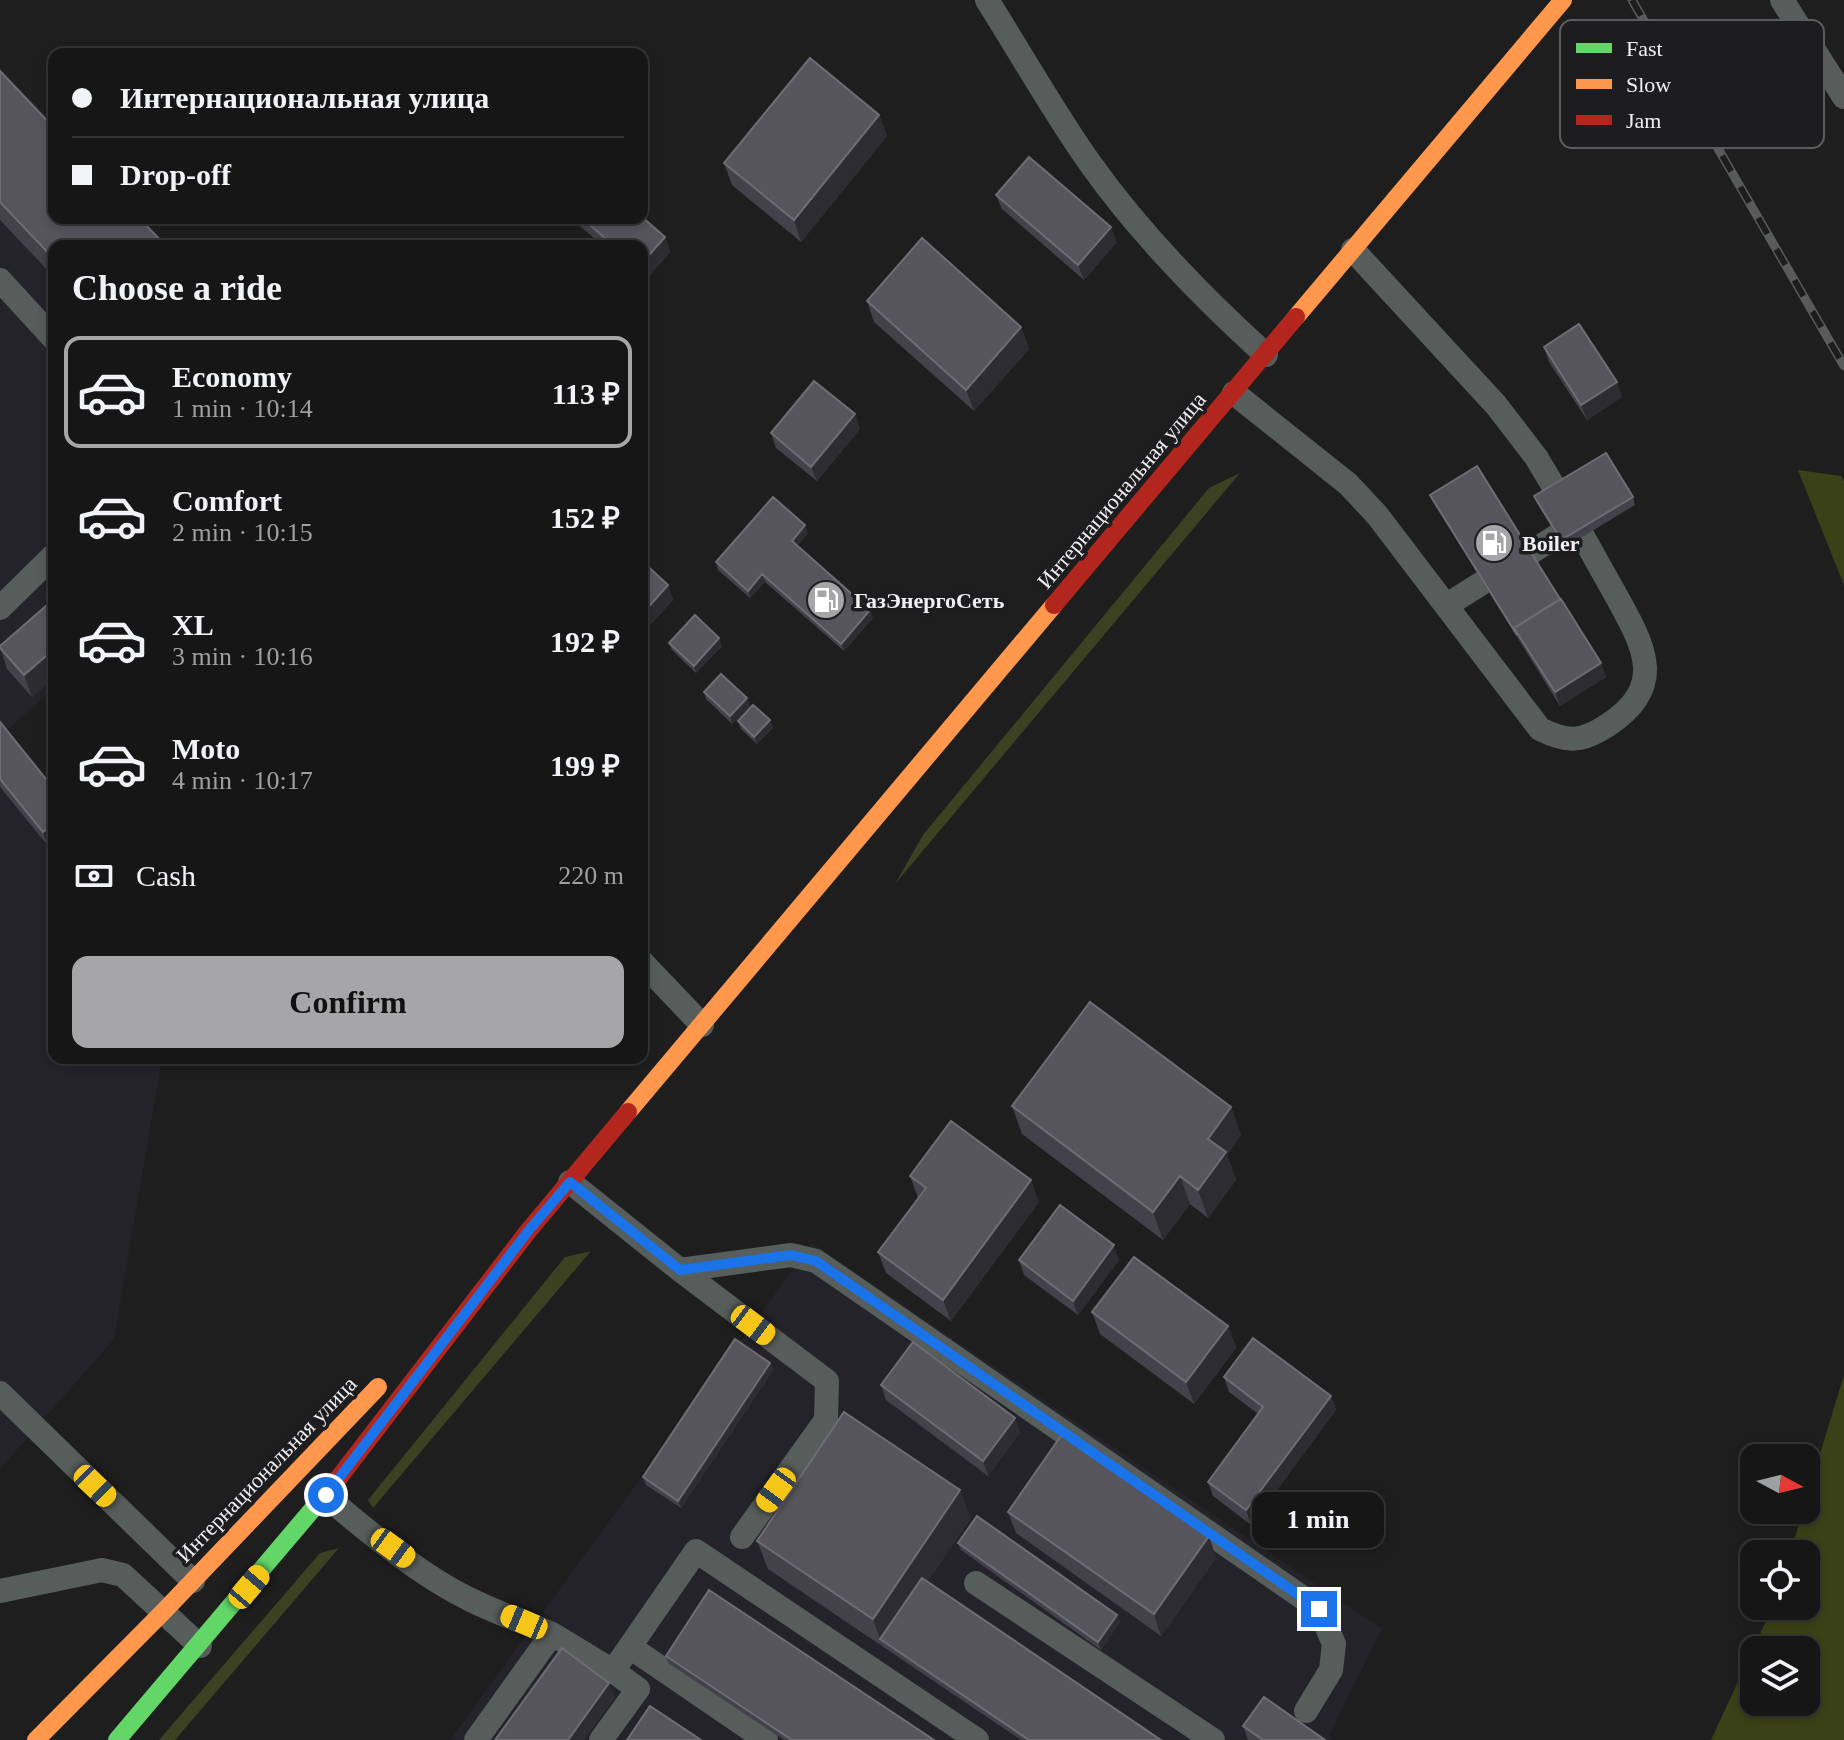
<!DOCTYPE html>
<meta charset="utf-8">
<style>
body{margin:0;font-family:Georgia,serif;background:#1f1f20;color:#f1f3f6;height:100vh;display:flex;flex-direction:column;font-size:30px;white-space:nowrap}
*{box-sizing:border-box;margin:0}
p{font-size:26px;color:#9e9fa1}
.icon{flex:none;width:44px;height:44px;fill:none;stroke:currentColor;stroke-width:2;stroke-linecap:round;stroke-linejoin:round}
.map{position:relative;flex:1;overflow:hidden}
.side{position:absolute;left:48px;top:240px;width:600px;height:824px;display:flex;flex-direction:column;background:#161617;border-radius:16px;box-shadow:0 4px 12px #0003,0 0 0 2px #353536}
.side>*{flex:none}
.banner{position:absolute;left:48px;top:48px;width:600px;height:176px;border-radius:16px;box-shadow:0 4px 12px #0003,0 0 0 2px #353536;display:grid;align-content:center;height:176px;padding:0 24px;background:#161617}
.needle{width:52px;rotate:97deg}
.tools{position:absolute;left:1740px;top:1444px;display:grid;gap:16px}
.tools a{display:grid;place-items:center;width:80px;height:80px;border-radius:16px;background:#161617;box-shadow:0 4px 12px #0003,0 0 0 2px #353536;font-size:40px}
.end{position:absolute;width:36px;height:36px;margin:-18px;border:10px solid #1a73e8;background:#fff;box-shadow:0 0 0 4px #fff}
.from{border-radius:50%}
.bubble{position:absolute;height:56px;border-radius:16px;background:#161617;box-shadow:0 4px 12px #0003,0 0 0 2px #353536;font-size:26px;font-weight:700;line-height:56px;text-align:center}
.car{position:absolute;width:24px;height:48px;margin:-24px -12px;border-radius:10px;box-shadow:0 0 6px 2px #0007;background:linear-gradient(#f5c518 24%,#345 0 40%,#f5c518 0 76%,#345 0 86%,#f5c518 0)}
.banner b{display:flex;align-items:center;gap:28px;height:76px;font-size:30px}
.banner b+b{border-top:2px solid #353536}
.banner i{width:20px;height:20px;background:#f1f3f6}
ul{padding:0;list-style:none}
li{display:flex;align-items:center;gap:24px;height:112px;margin:0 16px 12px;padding:0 8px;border:4px solid transparent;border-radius:16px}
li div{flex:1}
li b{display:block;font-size:30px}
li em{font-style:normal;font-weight:700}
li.active{border-color:#a6a6a8}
li>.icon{width:72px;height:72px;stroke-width:1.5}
h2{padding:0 24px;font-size:36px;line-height:96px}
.pay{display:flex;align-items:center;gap:20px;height:88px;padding:0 24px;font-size:30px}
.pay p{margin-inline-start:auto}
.action{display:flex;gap:16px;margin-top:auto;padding:16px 24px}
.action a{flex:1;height:92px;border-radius:16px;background:#a6a6a8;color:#111;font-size:32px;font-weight:700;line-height:92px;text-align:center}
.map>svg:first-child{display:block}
</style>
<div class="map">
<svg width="1844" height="1740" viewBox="0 0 1844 1740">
<rect width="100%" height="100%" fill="#1e1e1f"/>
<!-- built -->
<path fill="#24232a" d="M0,67L54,124V218H143L170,246H54V688L6,731L54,787V1058H162L114,1339L0,1469Z
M812,1243L1382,1629L1329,1736L1333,1740H450Z"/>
<!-- green -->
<path fill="#3c4122" d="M1240,473L895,884L923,835L1209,488Z
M591,1251L373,1508L368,1500L565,1257Z
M339,1548L175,1740H159L320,1553Z"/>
<!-- forest -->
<path fill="#3b4116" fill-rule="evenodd" d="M1798,470L1841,476L1844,481V585Z
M1844,1375V1740H1711L1773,1606H1806V1554H1790L1803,1510H1806V1500ZM1754,1650H1806V1702H1754Z"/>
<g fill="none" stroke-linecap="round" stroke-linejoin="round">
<!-- lane -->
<path stroke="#565d5a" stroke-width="24" d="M987,0C1022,55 1054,113 1092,166C1142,236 1202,297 1266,355
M1782,0L1844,97
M1353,250L1496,405L1536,457L1576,524L1447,605
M0,280L54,339
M1234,393L1348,484L1377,515L1540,729C1568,743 1582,742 1608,725C1666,687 1645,648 1618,599C1604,574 1590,549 1576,524
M0,608L54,555
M642,962L702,1025
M570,1182L680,1270L827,1381L826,1420L742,1537
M680,1270L791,1255L816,1261L1319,1609L1334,1644L1331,1670L1306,1711
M0,1393L193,1581
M318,1489C359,1525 418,1574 467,1598C494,1612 524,1622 552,1634
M976,1583L1213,1740
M0,1591L102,1570L123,1575L200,1646
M630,1647L766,1740
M613,1671L696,1551L977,1740
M476,1740L552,1634L613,1671L638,1689L601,1740"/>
<!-- fast -->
<path stroke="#63d668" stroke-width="18" d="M117,1740L334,1484"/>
<!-- slow -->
<path stroke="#ff974d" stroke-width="18" d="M1296,317L1563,0
M628,1112L1054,605
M36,1740L164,1611L378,1387"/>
<!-- jam -->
<path stroke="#b3261e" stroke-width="18" d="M1054,605L1296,317
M334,1484L529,1230L628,1112"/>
<!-- rail casing -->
<g stroke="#585b5a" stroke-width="9">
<path id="rail" d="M1632,0L1844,366"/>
</g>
<!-- rail -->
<use href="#rail" stroke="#1d1d20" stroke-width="6" stroke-dasharray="18" stroke-linecap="butt"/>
</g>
<!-- wall -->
<path fill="#43424a" d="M0,71L54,246V277L0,220Z
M879,115L887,136L801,242L732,185L724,163Z
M996,195L1117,242L1084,280L1002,209Z
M577,218H642L665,237L670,252L644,282L642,280V246H603L580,226Z
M867,301L1021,327L1029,349L974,411L874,322Z
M1544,347L1622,397L1587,420L1549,362Z
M860,429L817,481L776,448L771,433Z
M1430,495L1560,599L1601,663L1606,677L1560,706L1433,502Z
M1534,496L1633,497L1635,505L1564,548L1537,503Z
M808,533L797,545L873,618L844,651L765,582L750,598L718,570L716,562Z
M642,561L668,585L673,600L649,626L642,620Z
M54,599V677L32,697L7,669L0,646Z
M669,643L722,646L696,673L672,650Z
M704,692L747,698L750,706L732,724L706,699Z
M738,721L773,728L757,744L741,729Z
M0,722L54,789V842L48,846L0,787Z
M1012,1106L1231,1107L1241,1135L1227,1155L1236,1180L1208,1218L1190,1204L1163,1240L1022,1134Z
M910,1176L1039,1202L951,1321L886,1273L878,1252L918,1198Z
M1019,1260H1119L1078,1315L1024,1275Z
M1092,1312L1228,1326L1236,1348L1194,1404L1100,1334Z
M770,1363L773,1370L681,1508L646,1485L643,1477Z
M1224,1377L1331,1396L1336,1410L1251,1525L1213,1496L1208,1482L1258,1414L1229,1392Z
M881,1385L1020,1432L988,1476L886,1400Z
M1008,1512L1209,1536L1216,1558L1161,1636L1016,1533Z
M971,1518L927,1582L1161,1740H1021L768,1569L757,1541Z
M958,1543L1117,1615L1120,1622L1101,1650L961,1550Z
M666,1656L934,1740H784L668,1663Z
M1243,1726L1325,1740H1248Z"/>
<!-- shaded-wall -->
<path fill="#2c2c31" d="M879,115L887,136L801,242L794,220Z
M1111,227L1117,242L1084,280L1078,265Z
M665,237L670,252L644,282L642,277V263Z
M1021,327L1029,349L974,411L966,390Z
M1617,382L1622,397L1587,420L1581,405Z
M855,414L860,429L817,481L811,467Z
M805,525L808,533L794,548L792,541Z
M762,574L765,582L750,598L748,591Z
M668,585L673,600L649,626L644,612Z
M870,610L873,618L844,651L841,644Z
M719,638L722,646L696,673L694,666Z
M54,649V677L32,697L24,675Z
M1601,663L1606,677L1560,706L1555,692Z
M747,698L750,706L732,724L730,716Z
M770,720L773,728L757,744L754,737Z
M54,823V842L48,846L43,832Z
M1231,1107L1241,1135L1227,1155L1236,1180L1208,1218L1198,1190L1208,1139Z
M1180,1176L1190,1204L1163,1240L1153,1212Z
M1031,1180L1039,1202L951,1321L943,1300Z
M1114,1245L1119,1260L1078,1315L1073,1301Z
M1228,1326L1236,1348L1194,1404L1186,1382Z
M770,1363L773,1370L681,1508L678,1501Z
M1331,1396L1336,1410L1251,1525L1246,1510Z
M1015,1418L1020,1432L988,1476L983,1461Z
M960,1490L971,1518L886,1643L880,1639L873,1619Z
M1209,1536L1216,1558L1161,1636L1154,1614Z
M1117,1615L1120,1622L1101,1650L1098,1642Z
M609,1683L615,1698L584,1740H568Z"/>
<!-- building -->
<path fill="#56555c" stroke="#6e6d73" stroke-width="2" d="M810,58L879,115L794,220L724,163Z
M0,71L54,128V218H139L166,246H54V259L0,202Z
M1029,157L1111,227L1078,265L996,195Z
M642,217L665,237L642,263V246H614L582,218Z
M922,238L1021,327L966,390L867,301Z
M558,240L565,246H553Z
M1579,324L1617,382L1581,405L1544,347Z
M814,381L855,414L811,467L771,433Z
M1606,453L1633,497L1561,540L1534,496Z
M1477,466L1560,599L1514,628L1517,635L1430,495Z
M773,497L805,525L792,541L870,610L841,644L762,574L748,591L716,562Z
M642,561L668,585L644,612L642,610Z
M54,599V649L24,675L0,648V646Z
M1561,599L1601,663L1555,692L1514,628Z
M695,615L719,638L694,666L669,643Z
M721,674L747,698L730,716L704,692Z
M753,705L770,720L754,737L738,721Z
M0,722L54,789V823L43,832L0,779Z
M1090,1002L1231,1107L1208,1139L1226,1152L1198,1190L1180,1176L1153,1212L1012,1106Z
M951,1121L1031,1180L943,1300L878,1252L926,1188L910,1176Z
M1060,1205L1114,1245L1073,1301L1019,1260Z
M1134,1257L1228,1326L1186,1382L1092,1312Z
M1253,1338L1331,1396L1246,1510L1208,1482L1263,1407L1224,1377Z
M735,1339L770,1363L678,1501L643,1477Z
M913,1342L1015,1418L983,1461L881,1385Z
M844,1412L960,1490L873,1619L757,1541Z
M1063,1433L1209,1536L1154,1614L1008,1512Z
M977,1516L1117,1615L1098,1642L958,1543Z
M922,1578L1161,1740H1029L880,1639Z
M709,1590L934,1740H792L666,1656Z
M562,1648L609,1683L568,1740H495Z
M1264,1697L1325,1740H1263L1243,1726Z
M650,1706L701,1740H627Z"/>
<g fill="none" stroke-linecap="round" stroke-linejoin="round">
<!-- route -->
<path stroke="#1a73e8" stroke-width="10" d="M326,1495L529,1230L570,1182L680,1270L791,1255L816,1261L1319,1609"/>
</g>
<!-- icons -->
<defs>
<g id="fuel-disc" transform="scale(2)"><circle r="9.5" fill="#a6a6a8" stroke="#1d1d20"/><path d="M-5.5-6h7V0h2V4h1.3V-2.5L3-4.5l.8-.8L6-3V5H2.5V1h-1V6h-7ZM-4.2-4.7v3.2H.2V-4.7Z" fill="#fff"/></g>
</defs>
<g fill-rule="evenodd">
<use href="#fuel-disc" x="1494" y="543"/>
<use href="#fuel-disc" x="826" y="600"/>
</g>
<g text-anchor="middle" stroke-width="7" stroke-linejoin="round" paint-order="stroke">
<!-- street labels -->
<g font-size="22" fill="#f0f0f2" stroke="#1d1d20">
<text transform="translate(1121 490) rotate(-50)" y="8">Интернациональная улица</text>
<text transform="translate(266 1469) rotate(-46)" y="8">Интернациональная улица</text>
</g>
<!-- poi labels -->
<g font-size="22" font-weight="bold" fill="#f0f0f2" stroke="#1d1d20" text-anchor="start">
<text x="1522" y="551">Boiler</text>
<text x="854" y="608">ГазЭнергоСеть</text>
</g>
</g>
<!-- legend -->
<rect x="1560" y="20" width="264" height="128" rx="12" fill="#1d1d20" stroke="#5c5c5f" stroke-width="2"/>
<rect x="1576" y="43" width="36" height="10" fill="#63d668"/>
<rect x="1576" y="79" width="36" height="10" fill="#ff974d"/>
<rect x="1576" y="115" width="36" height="10" fill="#b3261e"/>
<g font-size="22" fill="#f0f0f2">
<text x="1626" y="56">Fast</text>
<text x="1626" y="92">Slow</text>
<text x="1626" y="128">Jam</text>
</g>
</svg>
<div class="tools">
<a><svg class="needle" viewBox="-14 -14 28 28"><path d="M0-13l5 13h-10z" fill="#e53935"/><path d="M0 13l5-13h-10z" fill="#9e9fa1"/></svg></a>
<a><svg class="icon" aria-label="locate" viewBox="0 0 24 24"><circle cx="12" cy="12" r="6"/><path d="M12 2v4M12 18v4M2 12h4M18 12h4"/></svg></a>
<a><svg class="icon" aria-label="layers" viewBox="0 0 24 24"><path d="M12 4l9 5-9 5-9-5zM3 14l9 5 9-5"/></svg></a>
</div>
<i class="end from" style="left:326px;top:1495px"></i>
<i class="end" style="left:1319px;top:1609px"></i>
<div class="bubble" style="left:1252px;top:1492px;width:132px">1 min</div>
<i class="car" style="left:753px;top:1325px;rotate:127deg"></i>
<i class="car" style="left:95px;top:1486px;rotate:134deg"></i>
<i class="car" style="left:776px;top:1490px;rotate:216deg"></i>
<i class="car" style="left:393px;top:1548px;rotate:126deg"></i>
<i class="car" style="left:249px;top:1587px;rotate:40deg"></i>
<i class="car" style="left:524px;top:1622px;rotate:293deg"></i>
<div class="banner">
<b><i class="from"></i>Интернациональная улица</b>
<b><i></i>Drop-off</b>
</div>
<section class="side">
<h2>Choose a ride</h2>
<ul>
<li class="active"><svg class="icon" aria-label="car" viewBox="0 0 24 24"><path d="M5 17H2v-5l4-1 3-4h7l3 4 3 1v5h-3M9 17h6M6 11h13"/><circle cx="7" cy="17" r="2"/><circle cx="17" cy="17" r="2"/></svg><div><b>Economy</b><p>1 min · 10:14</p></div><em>113 ₽</em></li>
<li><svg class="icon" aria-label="car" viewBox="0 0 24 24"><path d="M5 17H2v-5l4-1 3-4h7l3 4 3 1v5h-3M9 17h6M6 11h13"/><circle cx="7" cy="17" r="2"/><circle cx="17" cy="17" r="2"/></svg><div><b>Comfort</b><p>2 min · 10:15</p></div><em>152 ₽</em></li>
<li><svg class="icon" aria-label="car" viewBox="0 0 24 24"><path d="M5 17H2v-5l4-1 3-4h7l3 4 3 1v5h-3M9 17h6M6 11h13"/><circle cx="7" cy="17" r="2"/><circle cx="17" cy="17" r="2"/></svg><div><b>XL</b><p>3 min · 10:16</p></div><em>192 ₽</em></li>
<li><svg class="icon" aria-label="car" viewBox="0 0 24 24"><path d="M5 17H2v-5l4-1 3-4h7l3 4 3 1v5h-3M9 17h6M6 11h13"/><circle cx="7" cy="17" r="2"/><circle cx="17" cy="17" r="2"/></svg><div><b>Moto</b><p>4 min · 10:17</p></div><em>199 ₽</em></li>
</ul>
<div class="pay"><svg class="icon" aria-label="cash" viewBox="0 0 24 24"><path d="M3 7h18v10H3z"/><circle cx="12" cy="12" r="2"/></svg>Cash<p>220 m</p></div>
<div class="action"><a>Confirm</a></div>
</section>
</div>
